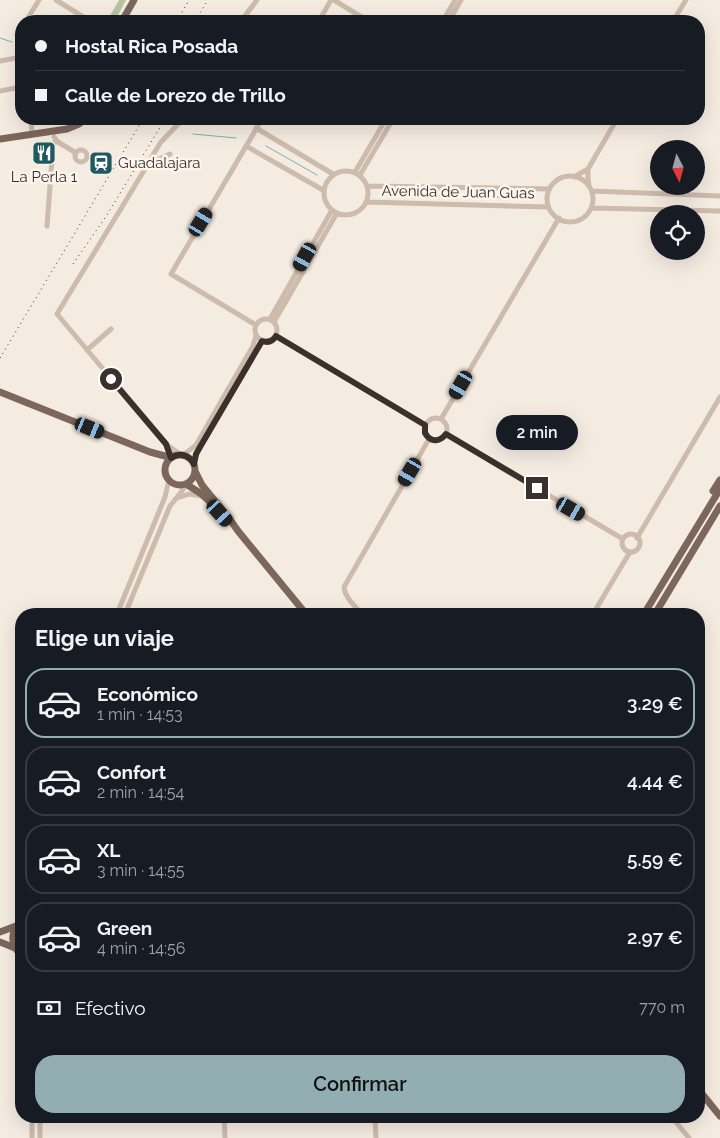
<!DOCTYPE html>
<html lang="es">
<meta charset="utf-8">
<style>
body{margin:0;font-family:Raleway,sans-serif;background:#242831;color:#f1f3f6;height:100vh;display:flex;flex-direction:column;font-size:19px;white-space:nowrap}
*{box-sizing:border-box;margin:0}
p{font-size:16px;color:#9ea1a6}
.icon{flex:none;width:28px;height:28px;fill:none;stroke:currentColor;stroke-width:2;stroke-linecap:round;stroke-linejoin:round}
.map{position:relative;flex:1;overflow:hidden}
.panel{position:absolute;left:15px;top:608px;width:690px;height:515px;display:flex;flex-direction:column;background:#171b24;border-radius:20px;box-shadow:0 5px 20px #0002}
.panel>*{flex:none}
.banner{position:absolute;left:15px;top:15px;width:690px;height:110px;border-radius:20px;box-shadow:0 5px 20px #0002;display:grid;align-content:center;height:110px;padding:0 20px;background:#171b24}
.needle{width:32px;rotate:174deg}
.fabs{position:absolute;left:650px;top:140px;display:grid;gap:10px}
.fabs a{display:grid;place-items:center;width:55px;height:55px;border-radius:50%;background:#171b24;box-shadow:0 5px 20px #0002;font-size:25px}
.end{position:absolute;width:22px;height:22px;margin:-11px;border:6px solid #3b302b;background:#fff;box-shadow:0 0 0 2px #fff}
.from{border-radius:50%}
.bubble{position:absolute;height:35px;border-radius:18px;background:#171b24;box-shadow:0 5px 20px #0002;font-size:16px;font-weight:600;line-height:35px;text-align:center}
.car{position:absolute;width:15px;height:30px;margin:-15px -8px;border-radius:6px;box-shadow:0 0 4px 1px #0007;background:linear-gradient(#222 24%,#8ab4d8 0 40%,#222 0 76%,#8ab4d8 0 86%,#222 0)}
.banner b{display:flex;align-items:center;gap:18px;height:48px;font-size:19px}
.banner b+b{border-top:1px solid #363941}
.banner i{width:12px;height:12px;background:#f1f3f6}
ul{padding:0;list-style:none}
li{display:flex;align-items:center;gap:15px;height:70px;margin:0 10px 8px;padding:0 10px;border:2px solid #363941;border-radius:20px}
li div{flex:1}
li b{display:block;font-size:19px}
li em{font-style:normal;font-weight:600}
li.selected{border-color:#92aeb2}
li>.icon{width:45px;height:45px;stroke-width:1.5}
h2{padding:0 20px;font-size:22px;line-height:60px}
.pay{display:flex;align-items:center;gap:12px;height:55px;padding:0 20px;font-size:19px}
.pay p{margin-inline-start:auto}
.action{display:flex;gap:10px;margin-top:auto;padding:10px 20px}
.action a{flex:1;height:58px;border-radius:20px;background:#92aeb2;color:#111;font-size:20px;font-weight:600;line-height:58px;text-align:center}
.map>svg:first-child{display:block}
</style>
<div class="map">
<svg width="720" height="1138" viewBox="0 0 720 1138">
<rect width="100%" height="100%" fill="#f4ebe1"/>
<!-- green -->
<path fill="#b8c4a0" d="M119,0H126L115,21H107Z"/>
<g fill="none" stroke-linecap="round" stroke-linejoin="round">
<!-- stream -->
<path stroke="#7fb0b2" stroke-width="1" d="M0,38L12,42
M193,134L236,138
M266,146L317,175
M381,194L535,198"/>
<!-- minor -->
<path stroke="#cdbbac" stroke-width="5" d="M56,0L90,21
M334,0L368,21
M26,21L39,0
M241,21L257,0
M319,21L331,0
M443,21L455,0
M449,21L461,0
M673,21L686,0
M21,28L17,34L21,56
M0,61L21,57
M0,91L21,87
M31,119L32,134
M256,128L333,174
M54,137L58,142L76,153
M246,146L323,190
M75 156a6 6 0 1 1 12 0a6 6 0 1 1-12 0Z
M170,154L148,164L57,314L166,444L181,455
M148,163L161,142L183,119
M588,169L617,119
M324 193a22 22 0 1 1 44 0a22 22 0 1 1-44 0Z
M355,172L386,119
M360,175L393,119
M547 199a23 23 0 1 1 46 0a23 23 0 1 1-46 0Z
M574,177L588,169V178L589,186
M367,186L550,189
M592,191L720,196
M366,202L549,207
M592,208L720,211
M47,226L53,146L56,140
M255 330a11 11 0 1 1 22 0a11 11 0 1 1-22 0Z
M270,319L332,210
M274,322L337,213
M256,325L171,274L262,119
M276,336L425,425
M87,350L111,329
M425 429a11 11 0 1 1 22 0a11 11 0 1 1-22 0Z
M441,419L559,218
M445,434L623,539
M183,455L191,449L196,445L253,346L256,336
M194,464L197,454L200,447L262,341
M177,498L189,494L203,496
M622 543a9 9 0 1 1 18 0a9 9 0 1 1-18 0Z
M637,538L720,397
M117,614L165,497L169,480
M125,614L170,506L182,491L186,485
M362,614C355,606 345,598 344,587L429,439
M593,614L630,552
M32,1116V1138
M40,1116V1138
M224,1116L225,1138
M375,1116L376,1138
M671,1116L689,1138"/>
<!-- major -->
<path stroke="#7d675c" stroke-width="7" d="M122,21L134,0
M0,139L67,129L79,124L86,119
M0,392L150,452L165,456H173
M165 470a15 15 0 1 1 30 0a15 15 0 1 1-30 0Z
M196,473L202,485L229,518L238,531L306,614
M186,484L200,493L210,502
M713,491L720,480
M644,614L720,489
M655,614L720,506
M21,922C10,930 10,946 21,954
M0,932L16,926
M0,942L15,948
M699,1090L720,1116"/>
<!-- rail -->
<path stroke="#3b302b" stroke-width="1" stroke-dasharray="1 4" stroke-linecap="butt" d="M177,21L189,0
M195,21L208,0
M130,120L131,119
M73,264L107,215L165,119
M0,358L143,119"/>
</g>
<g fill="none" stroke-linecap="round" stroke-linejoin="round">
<!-- route -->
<path stroke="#3b302b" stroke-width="6" d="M111,379L166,444L171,458C180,452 189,455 194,464L196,454L200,447L262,341C268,343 273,341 276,336L425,425V433C430,442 439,443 446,434L537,488"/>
</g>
<!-- icons -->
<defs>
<g id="restaurant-square" transform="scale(1.25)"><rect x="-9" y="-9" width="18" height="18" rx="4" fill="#1f5a5e" stroke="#fbf5ee"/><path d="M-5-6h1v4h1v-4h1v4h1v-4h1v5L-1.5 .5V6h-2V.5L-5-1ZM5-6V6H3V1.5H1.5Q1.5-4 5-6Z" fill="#fff"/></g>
<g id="station-square" transform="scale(1.25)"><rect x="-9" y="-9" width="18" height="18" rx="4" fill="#1f5a5e" stroke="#fbf5ee"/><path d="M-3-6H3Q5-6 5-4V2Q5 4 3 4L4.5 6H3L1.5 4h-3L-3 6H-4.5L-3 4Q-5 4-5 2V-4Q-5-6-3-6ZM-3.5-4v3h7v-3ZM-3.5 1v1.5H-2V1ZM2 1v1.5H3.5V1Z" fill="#fff"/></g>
</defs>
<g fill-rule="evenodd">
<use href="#restaurant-square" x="44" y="153"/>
<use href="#station-square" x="101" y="163"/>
</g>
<g text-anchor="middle" stroke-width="5" stroke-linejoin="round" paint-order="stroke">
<!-- poi labels -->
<g font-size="15" fill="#3b302b" stroke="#fbf5ee" text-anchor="start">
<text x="118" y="168">Guadalajara</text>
<text x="44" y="182" text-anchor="middle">La Perla 1</text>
</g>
<!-- street labels -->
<g font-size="15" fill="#3b302b" stroke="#fbf5ee">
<text transform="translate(458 192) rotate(1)" y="5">Avenida de Juan Guas</text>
</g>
</g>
</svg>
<div class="fabs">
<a><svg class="needle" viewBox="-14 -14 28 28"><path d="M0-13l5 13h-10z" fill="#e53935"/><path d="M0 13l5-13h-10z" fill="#9ea1a6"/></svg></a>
<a><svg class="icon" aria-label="locate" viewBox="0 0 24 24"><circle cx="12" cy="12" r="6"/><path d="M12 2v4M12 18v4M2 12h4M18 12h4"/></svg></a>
</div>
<i class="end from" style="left:111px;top:379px"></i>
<i class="end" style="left:537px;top:488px"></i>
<div class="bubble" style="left:496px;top:415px;width:82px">2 min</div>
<i class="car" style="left:201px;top:222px;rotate:31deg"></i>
<i class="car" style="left:305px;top:257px;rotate:209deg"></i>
<i class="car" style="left:461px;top:385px;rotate:210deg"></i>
<i class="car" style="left:90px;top:428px;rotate:112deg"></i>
<i class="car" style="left:410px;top:472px;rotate:210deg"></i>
<i class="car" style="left:571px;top:509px;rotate:120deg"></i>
<i class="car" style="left:220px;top:513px;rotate:138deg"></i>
<div class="banner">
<b><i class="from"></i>Hostal Rica Posada</b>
<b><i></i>Calle de Lorezo de Trillo</b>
</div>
<section class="panel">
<h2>Elige un viaje</h2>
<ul>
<li class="selected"><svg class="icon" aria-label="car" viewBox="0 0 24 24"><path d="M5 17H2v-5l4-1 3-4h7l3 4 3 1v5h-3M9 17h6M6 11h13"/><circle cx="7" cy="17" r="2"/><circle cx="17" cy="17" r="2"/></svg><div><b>Económico</b><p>1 min · 14:53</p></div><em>3.29 €</em></li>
<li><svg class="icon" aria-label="car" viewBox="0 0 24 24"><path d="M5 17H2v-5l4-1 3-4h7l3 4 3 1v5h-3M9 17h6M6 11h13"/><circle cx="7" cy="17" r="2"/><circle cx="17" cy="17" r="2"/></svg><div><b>Confort</b><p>2 min · 14:54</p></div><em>4.44 €</em></li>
<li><svg class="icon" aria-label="car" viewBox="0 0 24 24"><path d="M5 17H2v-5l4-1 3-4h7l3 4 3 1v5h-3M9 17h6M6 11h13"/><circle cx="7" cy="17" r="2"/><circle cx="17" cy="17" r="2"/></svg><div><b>XL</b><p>3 min · 14:55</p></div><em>5.59 €</em></li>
<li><svg class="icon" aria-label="car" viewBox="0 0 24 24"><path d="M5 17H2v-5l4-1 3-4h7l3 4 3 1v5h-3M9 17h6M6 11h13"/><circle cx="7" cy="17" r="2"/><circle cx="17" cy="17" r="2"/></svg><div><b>Green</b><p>4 min · 14:56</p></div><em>2.97 €</em></li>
</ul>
<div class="pay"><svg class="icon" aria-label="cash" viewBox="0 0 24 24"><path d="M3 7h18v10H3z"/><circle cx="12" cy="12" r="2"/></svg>Efectivo<p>770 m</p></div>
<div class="action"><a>Confirmar</a></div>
</section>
</div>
